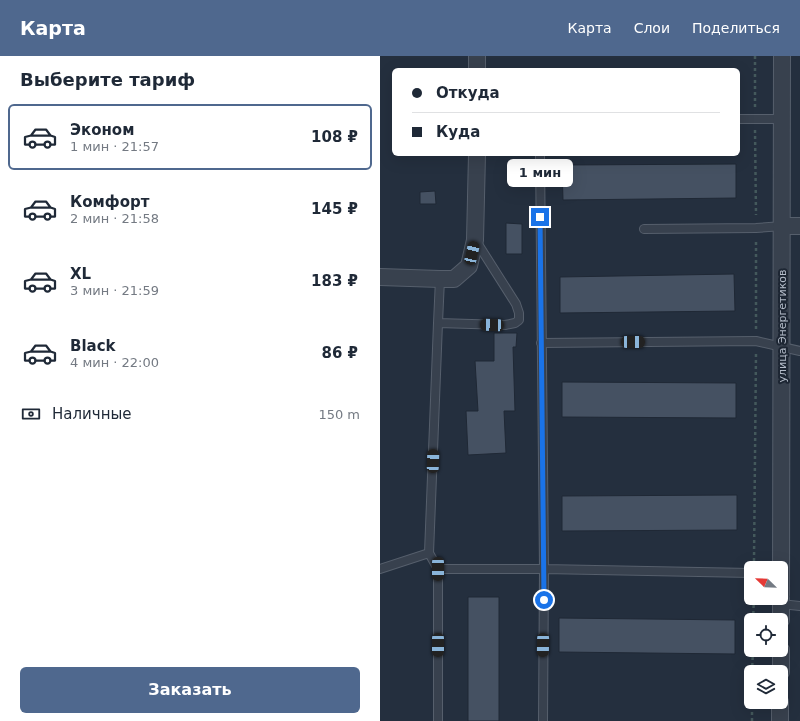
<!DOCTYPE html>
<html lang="ru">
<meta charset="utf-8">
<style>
body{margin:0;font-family:"DejaVu Sans",sans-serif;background:#f6f6f7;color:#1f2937;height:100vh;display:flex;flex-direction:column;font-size:15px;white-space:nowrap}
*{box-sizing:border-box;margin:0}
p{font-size:13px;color:#747a83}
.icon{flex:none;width:22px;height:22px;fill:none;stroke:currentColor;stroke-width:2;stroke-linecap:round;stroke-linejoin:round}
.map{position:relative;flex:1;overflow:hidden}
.side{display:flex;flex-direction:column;background:#fff;width:380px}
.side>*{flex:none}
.hud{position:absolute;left:12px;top:12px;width:348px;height:88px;border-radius:6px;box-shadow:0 4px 16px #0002;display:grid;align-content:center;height:88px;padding:0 20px;background:#fff}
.needle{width:26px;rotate:293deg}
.controls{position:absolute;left:364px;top:505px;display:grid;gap:8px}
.controls a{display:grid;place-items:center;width:44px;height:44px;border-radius:6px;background:#fff;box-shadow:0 4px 16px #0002;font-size:20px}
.end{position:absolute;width:18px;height:18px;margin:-9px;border:5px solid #1a73e8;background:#fff;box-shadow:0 0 0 2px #fff}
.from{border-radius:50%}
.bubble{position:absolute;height:28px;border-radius:6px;background:#fff;box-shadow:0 4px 16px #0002;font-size:13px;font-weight:700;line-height:28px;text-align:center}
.car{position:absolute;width:12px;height:24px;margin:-12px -6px;border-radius:5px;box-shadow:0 0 3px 1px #0007;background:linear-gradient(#222 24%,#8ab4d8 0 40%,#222 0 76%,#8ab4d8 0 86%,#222 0)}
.hud b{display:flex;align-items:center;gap:14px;height:38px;font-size:15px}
.hud b+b{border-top:1px solid #e0e1e3}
.hud i{width:10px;height:10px;background:#1f2937}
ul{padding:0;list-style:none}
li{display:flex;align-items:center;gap:12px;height:66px;margin:0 8px 6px;padding:0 12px;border:2px solid transparent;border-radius:6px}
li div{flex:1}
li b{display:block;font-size:15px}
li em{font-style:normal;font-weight:700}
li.active{border-color:#4f688e}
li>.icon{width:36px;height:36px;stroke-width:1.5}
h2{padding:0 20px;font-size:18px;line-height:48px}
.pay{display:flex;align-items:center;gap:10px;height:44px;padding:0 20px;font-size:15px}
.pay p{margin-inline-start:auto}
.action{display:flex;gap:8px;margin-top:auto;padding:8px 20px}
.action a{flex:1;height:46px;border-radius:6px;background:#4f688e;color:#fff;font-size:16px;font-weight:700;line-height:46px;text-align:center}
header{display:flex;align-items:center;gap:24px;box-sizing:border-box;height:56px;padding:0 20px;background:#4f688e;color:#fff}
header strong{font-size:19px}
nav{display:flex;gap:22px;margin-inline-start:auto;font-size:14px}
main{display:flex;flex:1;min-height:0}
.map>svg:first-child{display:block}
</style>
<header>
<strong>Карта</strong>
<nav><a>Карта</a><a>Слои</a><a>Поделиться</a></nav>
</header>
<main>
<section class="side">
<h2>Выберите тариф</h2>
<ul>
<li class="active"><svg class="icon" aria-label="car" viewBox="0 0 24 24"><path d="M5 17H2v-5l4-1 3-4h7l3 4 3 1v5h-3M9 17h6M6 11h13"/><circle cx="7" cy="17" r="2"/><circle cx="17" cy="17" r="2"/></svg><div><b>Эконом</b><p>1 мин · 21:57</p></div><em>108 ₽</em></li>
<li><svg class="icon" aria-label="car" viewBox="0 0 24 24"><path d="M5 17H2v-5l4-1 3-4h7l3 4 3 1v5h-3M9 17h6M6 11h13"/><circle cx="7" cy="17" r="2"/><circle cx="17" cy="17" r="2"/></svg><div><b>Комфорт</b><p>2 мин · 21:58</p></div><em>145 ₽</em></li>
<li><svg class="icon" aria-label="car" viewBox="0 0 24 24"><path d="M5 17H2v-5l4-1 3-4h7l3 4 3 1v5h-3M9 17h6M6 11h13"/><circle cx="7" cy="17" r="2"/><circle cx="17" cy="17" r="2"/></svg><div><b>XL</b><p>3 мин · 21:59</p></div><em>183 ₽</em></li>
<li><svg class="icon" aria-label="car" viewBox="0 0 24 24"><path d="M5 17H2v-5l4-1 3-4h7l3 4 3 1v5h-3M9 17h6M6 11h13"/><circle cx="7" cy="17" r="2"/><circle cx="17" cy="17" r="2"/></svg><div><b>Black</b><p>4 мин · 22:00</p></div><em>86 ₽</em></li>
</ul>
<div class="pay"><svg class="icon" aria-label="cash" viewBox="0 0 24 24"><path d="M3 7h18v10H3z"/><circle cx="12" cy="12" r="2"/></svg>Наличные<p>150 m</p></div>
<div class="action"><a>Заказать</a></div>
</section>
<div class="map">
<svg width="420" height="665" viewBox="0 0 420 665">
<rect width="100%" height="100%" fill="#242f3e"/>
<!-- building -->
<path fill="#455162" stroke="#1f2835" d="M356,108V142L183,144L182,109Z
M55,135L56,148H40V136Z
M126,167L142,168V198H126Z
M354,218L355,255L180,257V221Z
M114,277H137L136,291H133L135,355H124L126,397L88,399L86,355H98L95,305H114Z
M182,326L356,327V362L182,361Z
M357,439V474L182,475V440Z
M88,541H119V665H88Z
M179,562L355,564V598L179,596Z"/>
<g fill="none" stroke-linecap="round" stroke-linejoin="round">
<!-- lane casing -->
<g stroke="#565f6c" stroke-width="10">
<path id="lane" d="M358,63H402
M160,98L164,513L163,665
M264,173L376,172L403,170
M60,223L58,267L125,269L135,267L139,264V257L136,248L96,185
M161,287L376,285L420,295
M0,513L49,497L58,513H164L371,517
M401,548L420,550
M58,665V513L49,497L58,267"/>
</g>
<!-- street casing -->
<g stroke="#565f6c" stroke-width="18">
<path id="street" d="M97,0V14
M403,170H420
M0,221L60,223H74L89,210L95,184L97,98
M401,539L402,0
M401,564V542
M401,616V594
M400,665V646"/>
</g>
<!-- path -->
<path stroke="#44595c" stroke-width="2.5" stroke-dasharray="3 3" stroke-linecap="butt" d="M375,0V51
M375,74L376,159
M376,273V184
M374,505L376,296
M373,564L374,542
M372,616L373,594
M372,665V646"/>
<!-- lane -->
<use href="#lane" stroke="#38414e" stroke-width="8"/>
<!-- street -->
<use href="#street" stroke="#38414e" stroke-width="16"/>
</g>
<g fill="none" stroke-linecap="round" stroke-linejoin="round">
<!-- route -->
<path stroke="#1a73e8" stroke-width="5" d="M160,161L164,544"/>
</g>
<g text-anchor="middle" stroke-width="4" stroke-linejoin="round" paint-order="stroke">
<!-- street labels -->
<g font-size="11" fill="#b4bcc9" stroke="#1d2633">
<text transform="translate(402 270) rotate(-90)" y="4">улица Энергетиков</text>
</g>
</g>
</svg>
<div class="controls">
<a><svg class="needle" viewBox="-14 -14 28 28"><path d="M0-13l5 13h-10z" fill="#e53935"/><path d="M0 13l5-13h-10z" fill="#747a83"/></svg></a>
<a><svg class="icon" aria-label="locate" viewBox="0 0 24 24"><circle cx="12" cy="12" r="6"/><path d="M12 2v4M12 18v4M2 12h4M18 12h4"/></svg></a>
<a><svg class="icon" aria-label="layers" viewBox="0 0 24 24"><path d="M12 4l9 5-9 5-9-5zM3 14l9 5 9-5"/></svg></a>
</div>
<i class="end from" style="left:164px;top:544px"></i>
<i class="end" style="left:160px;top:161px"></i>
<div class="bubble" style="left:127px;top:103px;width:66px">1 мин</div>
<i class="car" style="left:92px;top:197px;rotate:13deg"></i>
<i class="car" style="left:112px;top:269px;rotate:272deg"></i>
<i class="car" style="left:253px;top:286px;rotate:90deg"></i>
<i class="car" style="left:53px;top:405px;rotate:2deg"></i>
<i class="car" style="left:58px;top:513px;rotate:180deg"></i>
<i class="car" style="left:58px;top:589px;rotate:180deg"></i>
<i class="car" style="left:163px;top:589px;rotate:181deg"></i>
<div class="hud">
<b><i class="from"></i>Откуда</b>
<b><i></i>Куда</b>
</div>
</div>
</main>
